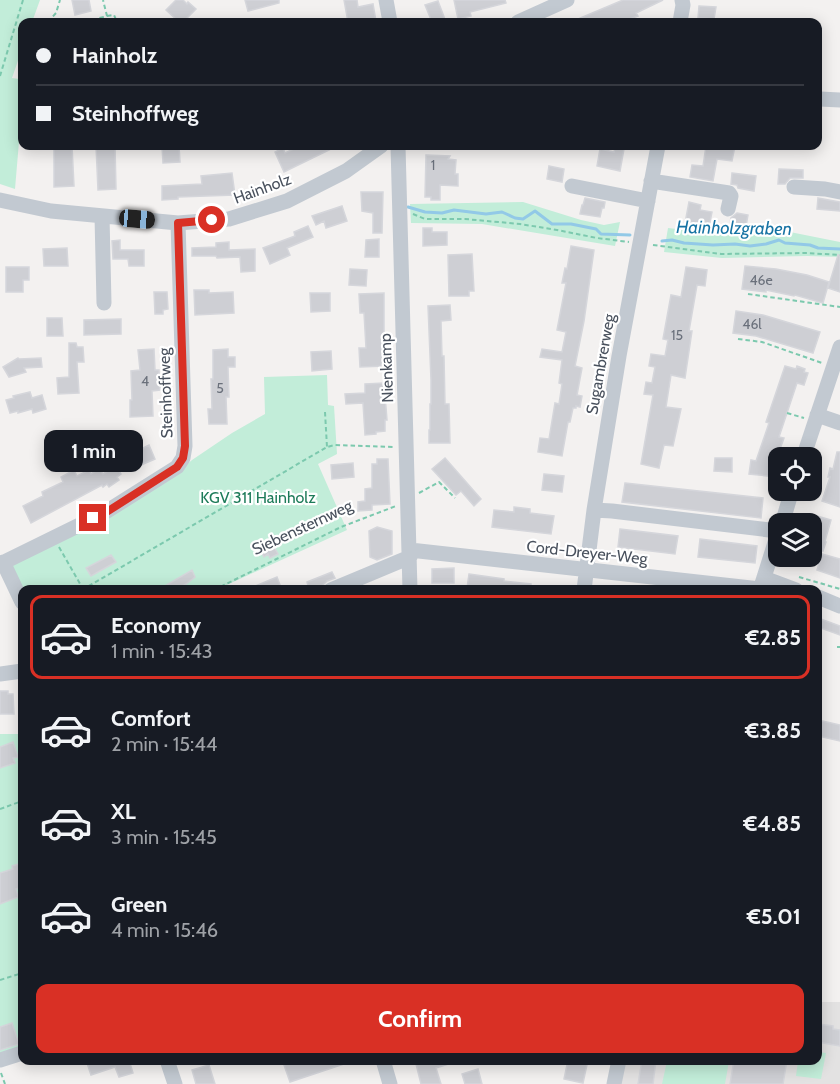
<!DOCTYPE html>
<meta charset="utf-8">
<style>
body{margin:0;font-family:Cabin,sans-serif;background:#20242c;color:#f1f3f6;height:100vh;display:flex;flex-direction:column;font-size:22px;white-space:nowrap}
*{box-sizing:border-box;margin:0}
p{font-size:20px;color:#9ea1a6}
.icon{flex:none;width:33px;height:33px;fill:none;stroke:currentColor;stroke-width:2;stroke-linecap:round;stroke-linejoin:round}
.map{position:relative;flex:1;overflow:hidden}
.details{position:absolute;left:18px;top:585px;width:804px;height:480px;display:flex;flex-direction:column;background:#171b24;border-radius:12px;box-shadow:0 3px 15px #0003}
.details>*{flex:none}
.top-card{position:absolute;left:18px;top:18px;width:804px;height:132px;border-radius:12px;box-shadow:0 3px 15px #0003;display:grid;align-content:center;height:132px;padding:0 18px;background:#171b24}
.controls{position:absolute;left:768px;top:447px;display:grid;gap:12px}
.controls a{display:grid;place-items:center;width:54px;height:54px;border-radius:12px;background:#171b24;box-shadow:0 3px 15px #0003;font-size:30px}
.end{position:absolute;width:27px;height:27px;margin:-14px;border:8px solid #d93025;background:#fff;box-shadow:0 0 0 3px #fff}
.from{border-radius:50%}
.bubble{position:absolute;height:42px;border-radius:12px;background:#171b24;box-shadow:0 3px 15px #0003;font-size:20px;font-weight:700;line-height:42px;text-align:center}
.car{position:absolute;width:18px;height:36px;margin:-18px -9px;border-radius:8px;box-shadow:0 0 4px 2px #0007;background:linear-gradient(#222 24%,#8ab4d8 0 40%,#222 0 76%,#8ab4d8 0 86%,#222 0)}
.top-card b{display:flex;align-items:center;gap:21px;height:57px;font-size:22px}
.top-card b+b{border-top:2px solid #363941}
.top-card i{width:15px;height:15px;background:#f1f3f6}
ul{padding:10px 0 0;list-style:none}
li{display:flex;align-items:center;gap:18px;height:84px;margin:0 12px 9px;padding:0 6px;border:3px solid transparent;border-radius:12px}
li div{flex:1}
li b{display:block;font-size:22px}
li em{font-style:normal;font-weight:700}
li.active{border-color:#d93025}
li>.icon{width:54px;height:54px;stroke-width:1.5}
.primary-button{display:flex;gap:12px;margin-top:auto;padding:12px 18px}
.primary-button a{flex:1;height:69px;border-radius:12px;background:#d93025;color:#fff;font-size:24px;font-weight:700;line-height:69px;text-align:center}
.map>svg:first-child{display:block}
</style>
<div class="map">
<svg width="840" height="1084" viewBox="0 0 840 1084">
<rect width="100%" height="100%" fill="#f3f1f0"/>
<!-- education -->
<path fill="#e3e2e2" d="M818,1002H840V1084H620L625,1061L818,1060Z"/>
<!-- green -->
<path fill="#c2edd9" d="M0,0H40L32,22H22V49L12,78L19,79L21,118L15,189L0,184Z
M523,202L581,220L604,225L620,222L615,246L482,224L411,223L410,204Z
M668,228L727,235L785,231L840,242V257L807,256L722,258L664,252Z
M327,375L328,405L334,406L337,454L318,464L347,530L218,589L22,590L9,567L101,521L168,481L192,460L232,433L265,414L264,377Z
M0,734H22V1047L0,1054Z
M818,1052L826,1053L821,1079L796,1076L798,1061L818,1060Z
M667,1061H729L725,1084H662Z"/>
<g fill="none" stroke-linecap="round" stroke-linejoin="round">
<!-- stream -->
<path stroke="#92c9e7" stroke-width="3" d="M408,207L425,212L442,213L454,210L486,214L502,212L515,218L523,219L535,211L552,224H571L596,229L601,234L630,235
M662,241L672,240L684,243L713,245L735,244L750,246L766,244L779,240L785,243L810,245L818,248L840,249"/>
</g>
<!-- building -->
<path fill="#cecfd4" stroke="#d5d6db" stroke-width="1.5" d="M72,0H89L91,11L75,15Z
M176,0H183L187,4L188,2L196,9L183,22H179L166,10Z
M245,0H279V3L248,11Z
M344,0H357L358,7L373,4L376,21L366,22H348Z
M454,0H505L506,3L470,12L471,16L458,19Z
M623,0H663L636,13L638,16L621,22H571Z
M438,1L446,22H432L425,5Z
M699,6L716,7L714,19L698,18Z
M54,146H72L74,186L54,187Z
M96,146H115L116,189L98,190Z
M179,146L180,162L163,163L162,147Z
M300,146H337L284,172L275,152L283,148L285,153Z
M706,146H735L732,161L717,159L713,181L690,177L692,165L703,166Z
M615,148L624,149L620,171L597,166L600,149L614,152Z
M426,155L450,156L448,159L456,160L455,174H458V186L440,185V200H431V197H425Z
M549,166L564,169L562,182L547,179Z
M779,169L803,170V178H790L785,184H778Z
M232,173L235,195L178,197V199L162,200V186L202,184L201,176Z
M732,173L756,176L754,191L738,188L737,185L731,184Z
M361,192H383L382,233H373V213L362,211Z
M585,198L605,202L604,208H602L600,217L580,214L582,205H583Z
M818,198L840,202V211L817,209Z
M689,202L701,205L700,210L712,212L709,227L685,223Z
M342,206L347,221L326,228L324,221L316,225L312,216Z
M737,213L748,215L746,226H742L741,230L729,228L731,218Z
M308,226L313,237L287,248L290,255L270,264L263,248L295,236L294,232Z
M423,228H432V232H447V245L423,246Z
M379,239V257H365L366,240Z
M120,240V250H144V266H129L128,259H113L112,241Z
M229,242V250L255,249V271L241,272L240,257L217,258L216,256H192V248L216,247V243Z
M571,246L594,250L584,321L575,366L582,368L577,395L582,396L580,407L576,406V408H573L570,422H568L562,456L538,452L540,438L549,439L555,403L559,404L562,384L559,383L562,360L540,357L542,349L562,352L566,332L557,330L566,283H562L565,268L567,269Z
M67,248L68,266H44L43,249Z
M472,254L474,291H469V296H449L448,255Z
M838,255H840V292L828,288Z
M745,266L776,269L807,275L829,282L823,303L795,295L794,296L766,290V292L742,289Z
M6,267H29V280H23V292H6Z
M686,267L707,270L705,286L697,285L689,331H692L685,378L671,375L666,407L681,409L673,446L664,445L659,468L641,464L653,395L644,394L646,382L652,383L655,367L649,366L651,354L665,356L668,340L663,339L671,295L681,297Z
M350,269L367,270L366,286L349,285Z
M194,290H209V293L233,292L234,313L195,315Z
M154,292H167L168,309L163,310V314H155Z
M310,293H330V311L311,312Z
M384,293V338H383L385,366L360,367L359,348H366L364,313H360L359,294Z
M450,305L451,320L441,321L442,356H444L445,404H449L450,443H429V430H430V404H431V380L428,306Z
M736,311L763,315L820,332L813,353L756,336L733,333Z
M47,318H62L63,336H47Z
M121,319V334L84,335V320Z
M69,343H76L77,347H83L84,362H77L79,393L58,394L57,378L69,377Z
M154,349L155,370H159L160,390L152,391L153,416L130,417V400H132L131,371L140,370L138,350Z
M228,349V357H235V367H228L229,397H226L227,424H209L208,409H212L211,379H213V350Z
M331,351L332,369L312,371L311,352Z
M18,358L19,359L41,358L42,367L24,368L26,372L9,377L3,367Z
M785,366L796,369L797,366L805,369L804,372L808,373L804,385L797,383L779,437L784,438L775,463L778,464L777,477L749,474L751,460L756,461L769,423L766,422Z
M384,383L387,420H385V431L376,432V434L365,435L363,403L346,404L345,394L365,393V384Z
M30,392L32,398L42,395L46,409L33,413L32,409L18,413V411L10,413L6,400L14,398L13,396Z
M139,445L141,449L149,445L155,459L134,468L126,451Z
M837,452H840V507L822,501L830,477H828L830,468L833,469Z
M445,458L481,499L474,506L461,491L456,495L432,469Z
M715,458H732V472L714,471Z
M377,459H388L390,504L372,505V510L358,511V502L365,501V489L372,488V464H377Z
M353,463L354,477L332,479L331,465Z
M116,466L121,474L117,477L119,480L109,487L107,484L103,487L102,485L31,523L23,506L43,496L42,492L63,482L61,477L74,470L77,476L89,470L91,474L99,469L103,474Z
M544,474L564,476L562,492L542,490Z
M625,483L763,498L761,518L622,502Z
M514,507L530,509V513L554,516L551,534L492,527L494,510L514,512Z
M817,516L831,520L825,541L826,542L823,551L812,548V533Z
M377,527L392,531V554L377,560L370,557L369,531Z
M620,529L678,536L675,554L618,547Z
M700,539L757,546L755,563L698,557Z
M270,540L278,554L270,558L268,554L264,557L258,546Z
M822,554L840,559V578L817,570Z
M111,555L116,562L91,576L86,568Z
M454,568V583H432V569Z
M192,570L195,577L186,584L175,590H158Z
M332,572L335,578L327,581L322,586L315,590H309L307,582Z
M469,574L504,579V581L531,584V590H483L467,588Z
M277,577L282,590H248V589Z
M818,618L840,626V635L818,627Z
M0,691H8V694H13L14,714H0Z
M818,720L840,725V741L818,736Z
M13,742L18,757L13,758L15,763L0,768V747Z
M22,863V887L16,889L18,897L0,904V873L13,869L12,866Z
M12,1023L19,1044L0,1050V1027Z
M818,1024L833,1026V1029L840,1030V1046L818,1042Z
M86,1060H129L133,1073L119,1077L115,1067L91,1075Z
M298,1060H350V1062L290,1082L284,1065Z
M415,1060H455V1062L436,1068L441,1084H421Z
M568,1060H588L583,1083L564,1079Z
M642,1060H656L653,1084H638Z
M734,1060H787L783,1084H730Z
M209,1065L215,1084H196L192,1070Z
M478,1069L482,1084H465L462,1074Z"/>
<g fill="none" stroke-linecap="round" stroke-linejoin="round">
<!-- path -->
<path stroke="#7cc9ae" stroke-width="2" stroke-dasharray="4.5 3" stroke-linecap="butt" d="M107,16L114,15L117,22
M48,22L56,13L60,0
M85,22L107,16L103,0
M0,76L23,0
M413,214L425,219H465L520,224L557,230L597,238L629,242
M653,245L721,254L807,253L840,255
M748,294L840,307
M738,339L762,342L822,363
M325,412L327,447
M787,413L804,418
M419,493L439,482L455,498
M59,547L83,589
M799,577L840,589
M82,590L327,447L335,445L394,447
M214,590L341,527L396,506
M837,647H840
M0,809L22,801
M0,980L22,973
M1,1073L5,1084"/>
<!-- minor -->
<path stroke="#c2c9d1" stroke-width="15" d="M386,0L390,22
M518,22L567,0
M680,22L683,5L682,0
M820,99L840,100
M398,146L410,590
M651,181L729,193L731,196L728,209
M572,186L648,201
M794,187L825,189L840,192
M0,200L51,211L178,223L229,219L287,201L346,171L381,146
M102,216L104,303
M817,415L840,423
M803,458L840,347
M594,510L612,511L778,531
M782,524L792,490
M410,550L760,589
M3,562L22,602
M0,564L104,513L177,467L183,458L185,446L178,223
M764,578L796,590
M331,590L410,557
M584,590L594,510L619,356L658,146
M760,590L778,533
M818,597L840,606
M0,674L22,671
M0,1060L22,1053
M167,1060L175,1084
M383,1060L390,1084
M614,1084L619,1060"/>
</g>
<g fill="none" stroke-linecap="round" stroke-linejoin="round">
<!-- route -->
<path stroke="#d93025" stroke-width="8" d="M93,518L105,513L177,467L183,458L185,446L178,223L212,220"/>
</g>
<g text-anchor="middle" stroke-width="4.5" stroke-linejoin="round" paint-order="stroke">
<!-- number labels -->
<g font-size="14" fill="#6a707b">
<text x="433" y="170">1</text>
<text x="761" y="285">46e</text>
<text x="752" y="329">46l</text>
<text x="677" y="340">15</text>
<text x="145" y="386">4</text>
<text x="220" y="393">5</text>
</g>
<!-- street labels -->
<g font-size="16" fill="#49515d" stroke="#fff">
<text transform="translate(262 188) rotate(-20)" y="6">Hainholz</text>
<text transform="translate(600 364) rotate(-80)" y="6">Sugambrerweg</text>
<text transform="translate(386 368) rotate(-92)" y="6">Nienkamp</text>
<text transform="translate(165 393) rotate(-92)" y="6">Steinhoffweg</text>
<text transform="translate(302 527) rotate(-25)" y="6">Siebensternweg</text>
<text transform="translate(587 552) rotate(6)" y="6">Cord-Dreyer-Weg</text>
</g>
<!-- park labels -->
<g font-size="16" fill="#1d7b59" stroke="#fff">
<text x="258" y="503">KGV 311 Hainholz</text>
</g>
<!-- water labels -->
<g font-size="18" font-style="italic" fill="#1672a3" stroke="#fff">
<text transform="translate(734 228) rotate(1)" y="6">Hainholzgraben</text>
</g>
</g>
</svg>
<div class="controls">
<a><svg class="icon" aria-label="locate" viewBox="0 0 24 24"><circle cx="12" cy="12" r="6"/><path d="M12 2v4M12 18v4M2 12h4M18 12h4"/></svg></a>
<a><svg class="icon" aria-label="layers" viewBox="0 0 24 24"><path d="M12 4l9 5-9 5-9-5zM3 14l9 5 9-5"/></svg></a>
</div>
<i class="end from" style="left:212px;top:220px"></i>
<i class="end" style="left:93px;top:518px"></i>
<div class="bubble" style="left:44px;top:430px;width:99px">1 min</div>
<i class="car" style="left:137px;top:219px;rotate:95deg"></i>
<div class="top-card">
<b><i class="from"></i>Hainholz</b>
<b><i></i>Steinhoffweg</b>
</div>
<section class="details">
<ul>
<li class="active"><svg class="icon" aria-label="car" viewBox="0 0 24 24"><path d="M5 17H2v-5l4-1 3-4h7l3 4 3 1v5h-3M9 17h6M6 11h13"/><circle cx="7" cy="17" r="2"/><circle cx="17" cy="17" r="2"/></svg><div><b>Economy</b><p>1 min · 15:43</p></div><em>€2.85</em></li>
<li><svg class="icon" aria-label="car" viewBox="0 0 24 24"><path d="M5 17H2v-5l4-1 3-4h7l3 4 3 1v5h-3M9 17h6M6 11h13"/><circle cx="7" cy="17" r="2"/><circle cx="17" cy="17" r="2"/></svg><div><b>Comfort</b><p>2 min · 15:44</p></div><em>€3.85</em></li>
<li><svg class="icon" aria-label="car" viewBox="0 0 24 24"><path d="M5 17H2v-5l4-1 3-4h7l3 4 3 1v5h-3M9 17h6M6 11h13"/><circle cx="7" cy="17" r="2"/><circle cx="17" cy="17" r="2"/></svg><div><b>XL</b><p>3 min · 15:45</p></div><em>€4.85</em></li>
<li><svg class="icon" aria-label="car" viewBox="0 0 24 24"><path d="M5 17H2v-5l4-1 3-4h7l3 4 3 1v5h-3M9 17h6M6 11h13"/><circle cx="7" cy="17" r="2"/><circle cx="17" cy="17" r="2"/></svg><div><b>Green</b><p>4 min · 15:46</p></div><em>€5.01</em></li>
</ul>
<div class="primary-button"><a>Confirm</a></div>
</section>
</div>
